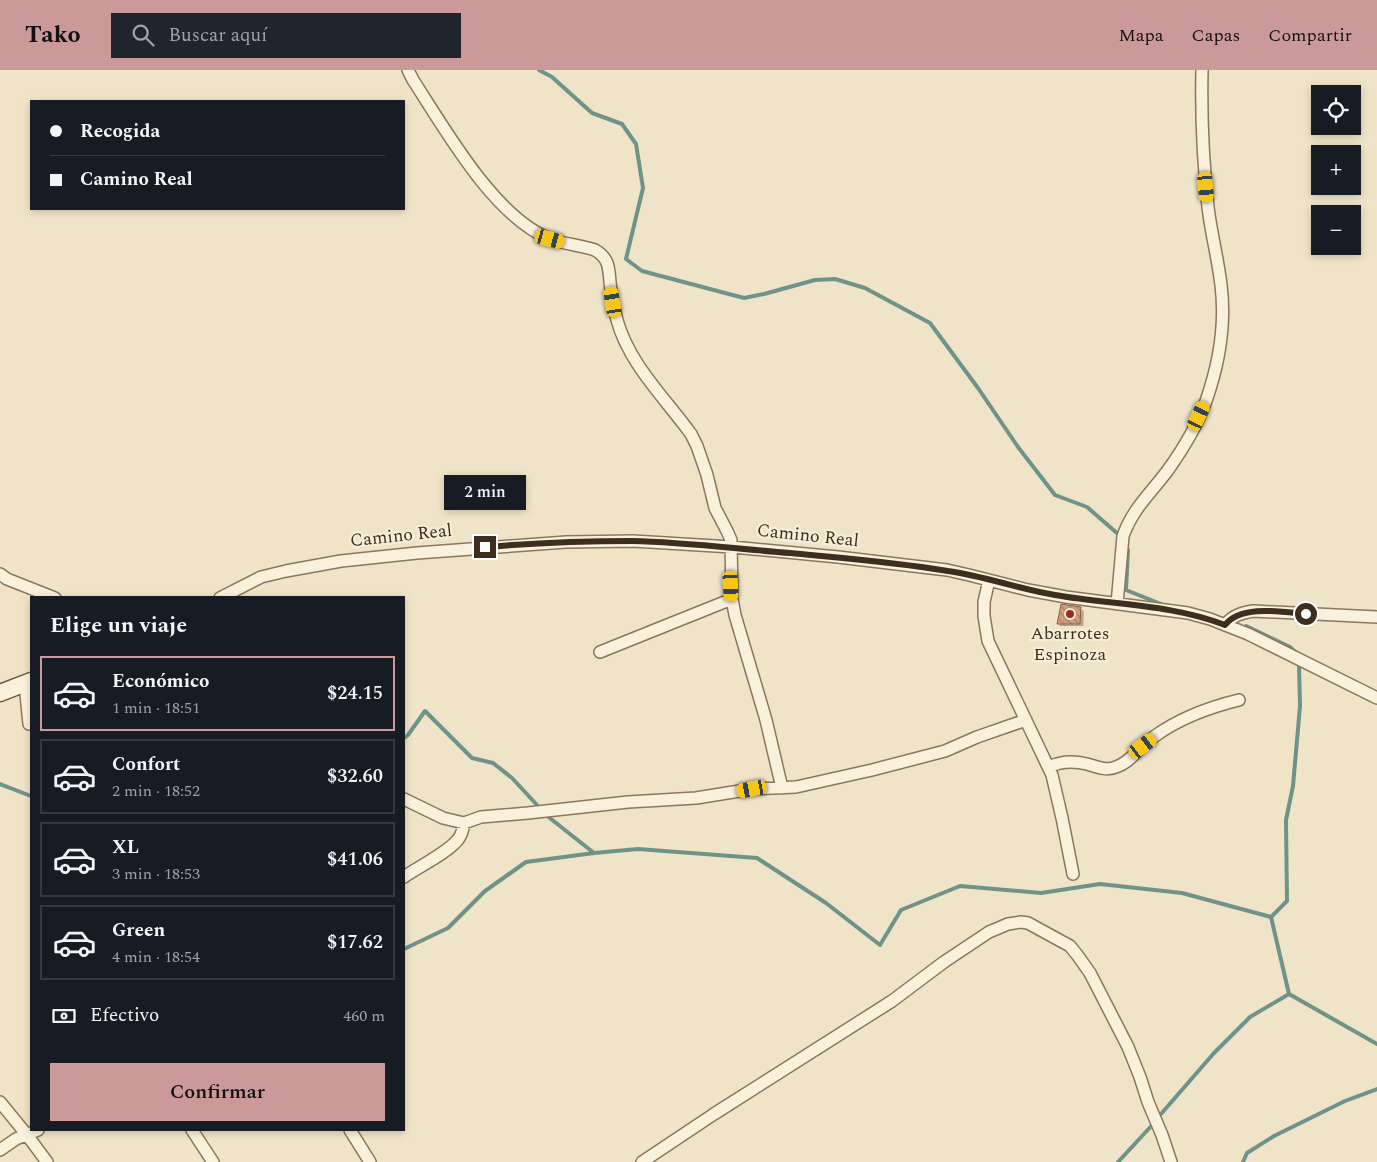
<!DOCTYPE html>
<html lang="es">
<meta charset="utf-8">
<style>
body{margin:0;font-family:Spectral,serif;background:#20242c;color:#f1f3f6;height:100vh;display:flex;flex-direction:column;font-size:19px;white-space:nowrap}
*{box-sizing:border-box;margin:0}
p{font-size:16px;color:#9ea1a6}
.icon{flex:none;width:28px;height:28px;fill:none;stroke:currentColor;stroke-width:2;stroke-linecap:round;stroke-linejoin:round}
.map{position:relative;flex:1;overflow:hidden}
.side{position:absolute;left:30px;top:526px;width:375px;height:535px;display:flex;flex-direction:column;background:#171b24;border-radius:0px;box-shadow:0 2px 8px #0003}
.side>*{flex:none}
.top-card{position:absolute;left:30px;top:30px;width:375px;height:110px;border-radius:0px;box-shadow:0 2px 8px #0003;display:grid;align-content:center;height:110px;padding:0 20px;background:#171b24}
.tools{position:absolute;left:1311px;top:15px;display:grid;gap:10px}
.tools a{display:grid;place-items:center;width:50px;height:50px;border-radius:0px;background:#171b24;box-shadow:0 2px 8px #0003;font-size:25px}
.end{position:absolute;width:22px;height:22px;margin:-11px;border:6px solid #3d2e20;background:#fff;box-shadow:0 0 0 2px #fff}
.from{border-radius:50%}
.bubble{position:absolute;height:35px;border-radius:0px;background:#171b24;box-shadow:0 2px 8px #0003;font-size:16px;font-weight:600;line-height:35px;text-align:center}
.car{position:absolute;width:15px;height:30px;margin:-15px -8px;border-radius:6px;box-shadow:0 0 4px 1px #0007;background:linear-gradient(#f5c518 24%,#345 0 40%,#f5c518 0 76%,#345 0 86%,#f5c518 0)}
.top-card b{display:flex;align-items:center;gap:18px;height:48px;font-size:19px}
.top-card b+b{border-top:1px solid #363941}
.top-card i{width:12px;height:12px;background:#f1f3f6}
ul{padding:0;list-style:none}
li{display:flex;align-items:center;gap:15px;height:75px;margin:0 10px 8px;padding:0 10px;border:2px solid #363941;border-radius:0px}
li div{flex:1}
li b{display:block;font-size:19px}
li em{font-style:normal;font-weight:600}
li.active{border-color:#cc999b}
li>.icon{width:45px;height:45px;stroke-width:1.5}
h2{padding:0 20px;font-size:22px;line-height:60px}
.pay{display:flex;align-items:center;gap:12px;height:55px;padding:0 20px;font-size:19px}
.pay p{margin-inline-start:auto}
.cta{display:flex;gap:10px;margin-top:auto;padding:10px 20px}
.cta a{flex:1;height:58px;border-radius:0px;background:#cc999b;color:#111;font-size:20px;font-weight:600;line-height:58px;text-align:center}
header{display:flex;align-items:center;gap:30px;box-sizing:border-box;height:70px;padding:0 25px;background:#cc999b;color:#111}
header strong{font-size:24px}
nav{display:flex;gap:28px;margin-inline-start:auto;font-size:18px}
.search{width:350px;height:45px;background:#20242c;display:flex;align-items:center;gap:12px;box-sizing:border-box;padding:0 18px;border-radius:0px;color:#9ea1a6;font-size:19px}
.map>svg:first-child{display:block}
</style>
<header>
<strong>Tako</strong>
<div class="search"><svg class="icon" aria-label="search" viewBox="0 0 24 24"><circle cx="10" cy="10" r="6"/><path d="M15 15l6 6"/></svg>Buscar aquí</div>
<nav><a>Mapa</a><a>Capas</a><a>Compartir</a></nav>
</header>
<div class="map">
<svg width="1377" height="1092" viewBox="0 0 1377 1092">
<defs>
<pattern id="building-back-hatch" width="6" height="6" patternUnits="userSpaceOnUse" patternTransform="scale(1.25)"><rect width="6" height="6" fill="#cf9f7d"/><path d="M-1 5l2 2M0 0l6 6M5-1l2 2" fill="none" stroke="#a98266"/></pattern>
<filter id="shadow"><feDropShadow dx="2.5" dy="4" stdDeviation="0" flood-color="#0004"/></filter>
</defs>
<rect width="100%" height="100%" fill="#f0e4c8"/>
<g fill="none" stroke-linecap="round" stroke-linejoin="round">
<!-- stream -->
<path stroke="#6f938a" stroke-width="4" d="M539,0L552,7L592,43L622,54L636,74L643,118L626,189L642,201L744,228L764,224L815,210L835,209L865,218L930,253L978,318L1018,377L1055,425L1087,437L1118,464
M1128,480L1126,520L1161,534
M1246,556L1290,577L1296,583
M404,668L408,665L425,641L472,688L493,693L512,708L537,735
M0,714L31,726
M546,745L594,783L638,779L757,788L826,833L880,875L901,840L960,816L1041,823L1100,814L1182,823L1271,847L1289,924L1377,974
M1271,847L1287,831L1286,750L1293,716L1300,636L1299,594
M404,879L448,858L485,821L526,792L594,783
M1161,1044L1214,983L1250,947L1289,924
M1118,1092L1155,1052
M1243,1092L1247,1083L1274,1066L1345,1031L1377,1019"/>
</g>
<!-- building -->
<path fill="url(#building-back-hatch)" stroke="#8d5f41" filter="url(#shadow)" d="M1061,534L1081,537L1080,554H1057Z"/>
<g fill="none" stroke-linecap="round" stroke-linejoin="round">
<!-- street casing -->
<g stroke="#8d765c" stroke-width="14">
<path id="street" d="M408,0L413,10C445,59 494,147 550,169C564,174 580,175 595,180C612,190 608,202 611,220C612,230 614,240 617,250C629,294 665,328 691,364L697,376L707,405L715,438L727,461L731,470L732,529L735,545L766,650L782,718
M0,504L7,509L55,528
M989,510L984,532V546L988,571L1052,705L1062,748L1073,804
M220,528L261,507L286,501L341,491L417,483L566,472L633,471L732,477L838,487L947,500L969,505L1028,520L1066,527L1188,543L1210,549L1248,564L1377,628
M1117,534L1123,466C1133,438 1151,423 1168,400C1183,379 1197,356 1206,331C1219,294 1226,255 1221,215C1218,189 1211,163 1208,137C1203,91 1201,45 1202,0
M1225,555C1233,545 1242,543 1253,541L1377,547
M600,582L732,529
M25,614L29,654
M1049,697C1061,691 1074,691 1087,694C1097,697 1106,701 1116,697C1128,693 1134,684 1143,676C1147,672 1151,669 1155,666C1180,648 1210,637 1239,630
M404,729L443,748L464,753L481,747L528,743L628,732L696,728L752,719L796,717L872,700L945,681L977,667L1026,650
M404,807C418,797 451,781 459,768C462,764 463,759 464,753
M0,1032L27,1065L47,1092
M192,1060L213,1092
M350,1060L370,1092
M0,1080L16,1069L38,1060
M642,1092L714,1044L892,931L944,892L989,862L1008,854L1021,852L1028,853L1070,876L1078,886L1090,903L1128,977L1140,1007L1148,1032L1162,1065L1171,1092"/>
</g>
<!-- secondary casing -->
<g stroke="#6f573f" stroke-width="19">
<path id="secondary" d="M0,623L31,611"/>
</g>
<!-- street -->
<use href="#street" stroke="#faf1dc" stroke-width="11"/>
<!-- secondary -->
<use href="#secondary" stroke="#faf1dc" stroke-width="16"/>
</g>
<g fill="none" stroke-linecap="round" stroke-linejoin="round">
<!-- route -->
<path stroke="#3d2e20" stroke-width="6" d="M485,477C534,473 583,471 632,471C685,472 737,479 790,483C843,488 896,492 948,501C984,506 1019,519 1055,525C1112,535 1171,534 1225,555C1241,534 1283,542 1306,544"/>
</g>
<!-- markers -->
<circle fill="#9e2a2b" stroke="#f7eed8" stroke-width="2" cx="1070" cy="544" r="5"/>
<g text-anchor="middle" stroke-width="4.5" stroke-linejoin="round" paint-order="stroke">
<!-- street labels -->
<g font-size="18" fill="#3d2e20" stroke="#f7eed8">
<text transform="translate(401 465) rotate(-6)" y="6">Camino Real</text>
<text transform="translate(808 465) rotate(6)" y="6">Camino Real</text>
</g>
<!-- poi labels -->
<g font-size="18" fill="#3d2e20" stroke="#f7eed8">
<text x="1070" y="569">Abarrotes<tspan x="1070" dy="21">Espinoza</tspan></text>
</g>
</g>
</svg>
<div class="tools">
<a><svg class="icon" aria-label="locate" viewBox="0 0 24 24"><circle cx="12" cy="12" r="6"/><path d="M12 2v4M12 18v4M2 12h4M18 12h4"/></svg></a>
<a>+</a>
<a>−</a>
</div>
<i class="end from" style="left:1306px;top:544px"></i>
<i class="end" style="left:485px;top:477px"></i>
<div class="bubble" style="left:444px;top:405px;width:82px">2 min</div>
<i class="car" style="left:1206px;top:117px;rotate:175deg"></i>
<i class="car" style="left:550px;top:169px;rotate:105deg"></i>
<i class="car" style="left:613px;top:232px;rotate:351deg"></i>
<i class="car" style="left:1199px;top:346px;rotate:25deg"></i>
<i class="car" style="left:731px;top:516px;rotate:177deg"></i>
<i class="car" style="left:1143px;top:676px;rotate:53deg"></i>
<i class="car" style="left:752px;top:719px;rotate:260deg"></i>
<div class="top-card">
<b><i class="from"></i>Recogida</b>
<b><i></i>Camino Real</b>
</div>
<section class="side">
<h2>Elige un viaje</h2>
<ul>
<li class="active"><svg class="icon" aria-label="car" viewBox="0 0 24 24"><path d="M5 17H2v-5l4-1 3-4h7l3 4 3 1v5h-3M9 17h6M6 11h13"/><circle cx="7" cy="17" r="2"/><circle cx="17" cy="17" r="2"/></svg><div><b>Económico</b><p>1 min · 18:51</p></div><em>$24.15</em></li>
<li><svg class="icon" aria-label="car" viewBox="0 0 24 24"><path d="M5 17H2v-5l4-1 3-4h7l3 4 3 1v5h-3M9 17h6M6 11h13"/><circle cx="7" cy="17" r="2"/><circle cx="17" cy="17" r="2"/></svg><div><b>Confort</b><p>2 min · 18:52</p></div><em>$32.60</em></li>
<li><svg class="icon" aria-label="car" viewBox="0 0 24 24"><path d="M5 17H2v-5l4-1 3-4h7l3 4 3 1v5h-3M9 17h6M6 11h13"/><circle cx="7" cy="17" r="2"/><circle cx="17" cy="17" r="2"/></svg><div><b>XL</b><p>3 min · 18:53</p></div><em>$41.06</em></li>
<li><svg class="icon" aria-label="car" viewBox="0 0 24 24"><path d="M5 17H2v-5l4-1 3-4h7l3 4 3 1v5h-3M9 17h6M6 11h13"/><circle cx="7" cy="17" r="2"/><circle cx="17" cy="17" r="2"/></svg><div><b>Green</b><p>4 min · 18:54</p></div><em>$17.62</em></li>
</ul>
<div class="pay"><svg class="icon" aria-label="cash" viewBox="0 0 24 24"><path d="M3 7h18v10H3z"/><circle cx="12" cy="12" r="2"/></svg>Efectivo<p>460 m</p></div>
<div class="cta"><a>Confirmar</a></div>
</section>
</div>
